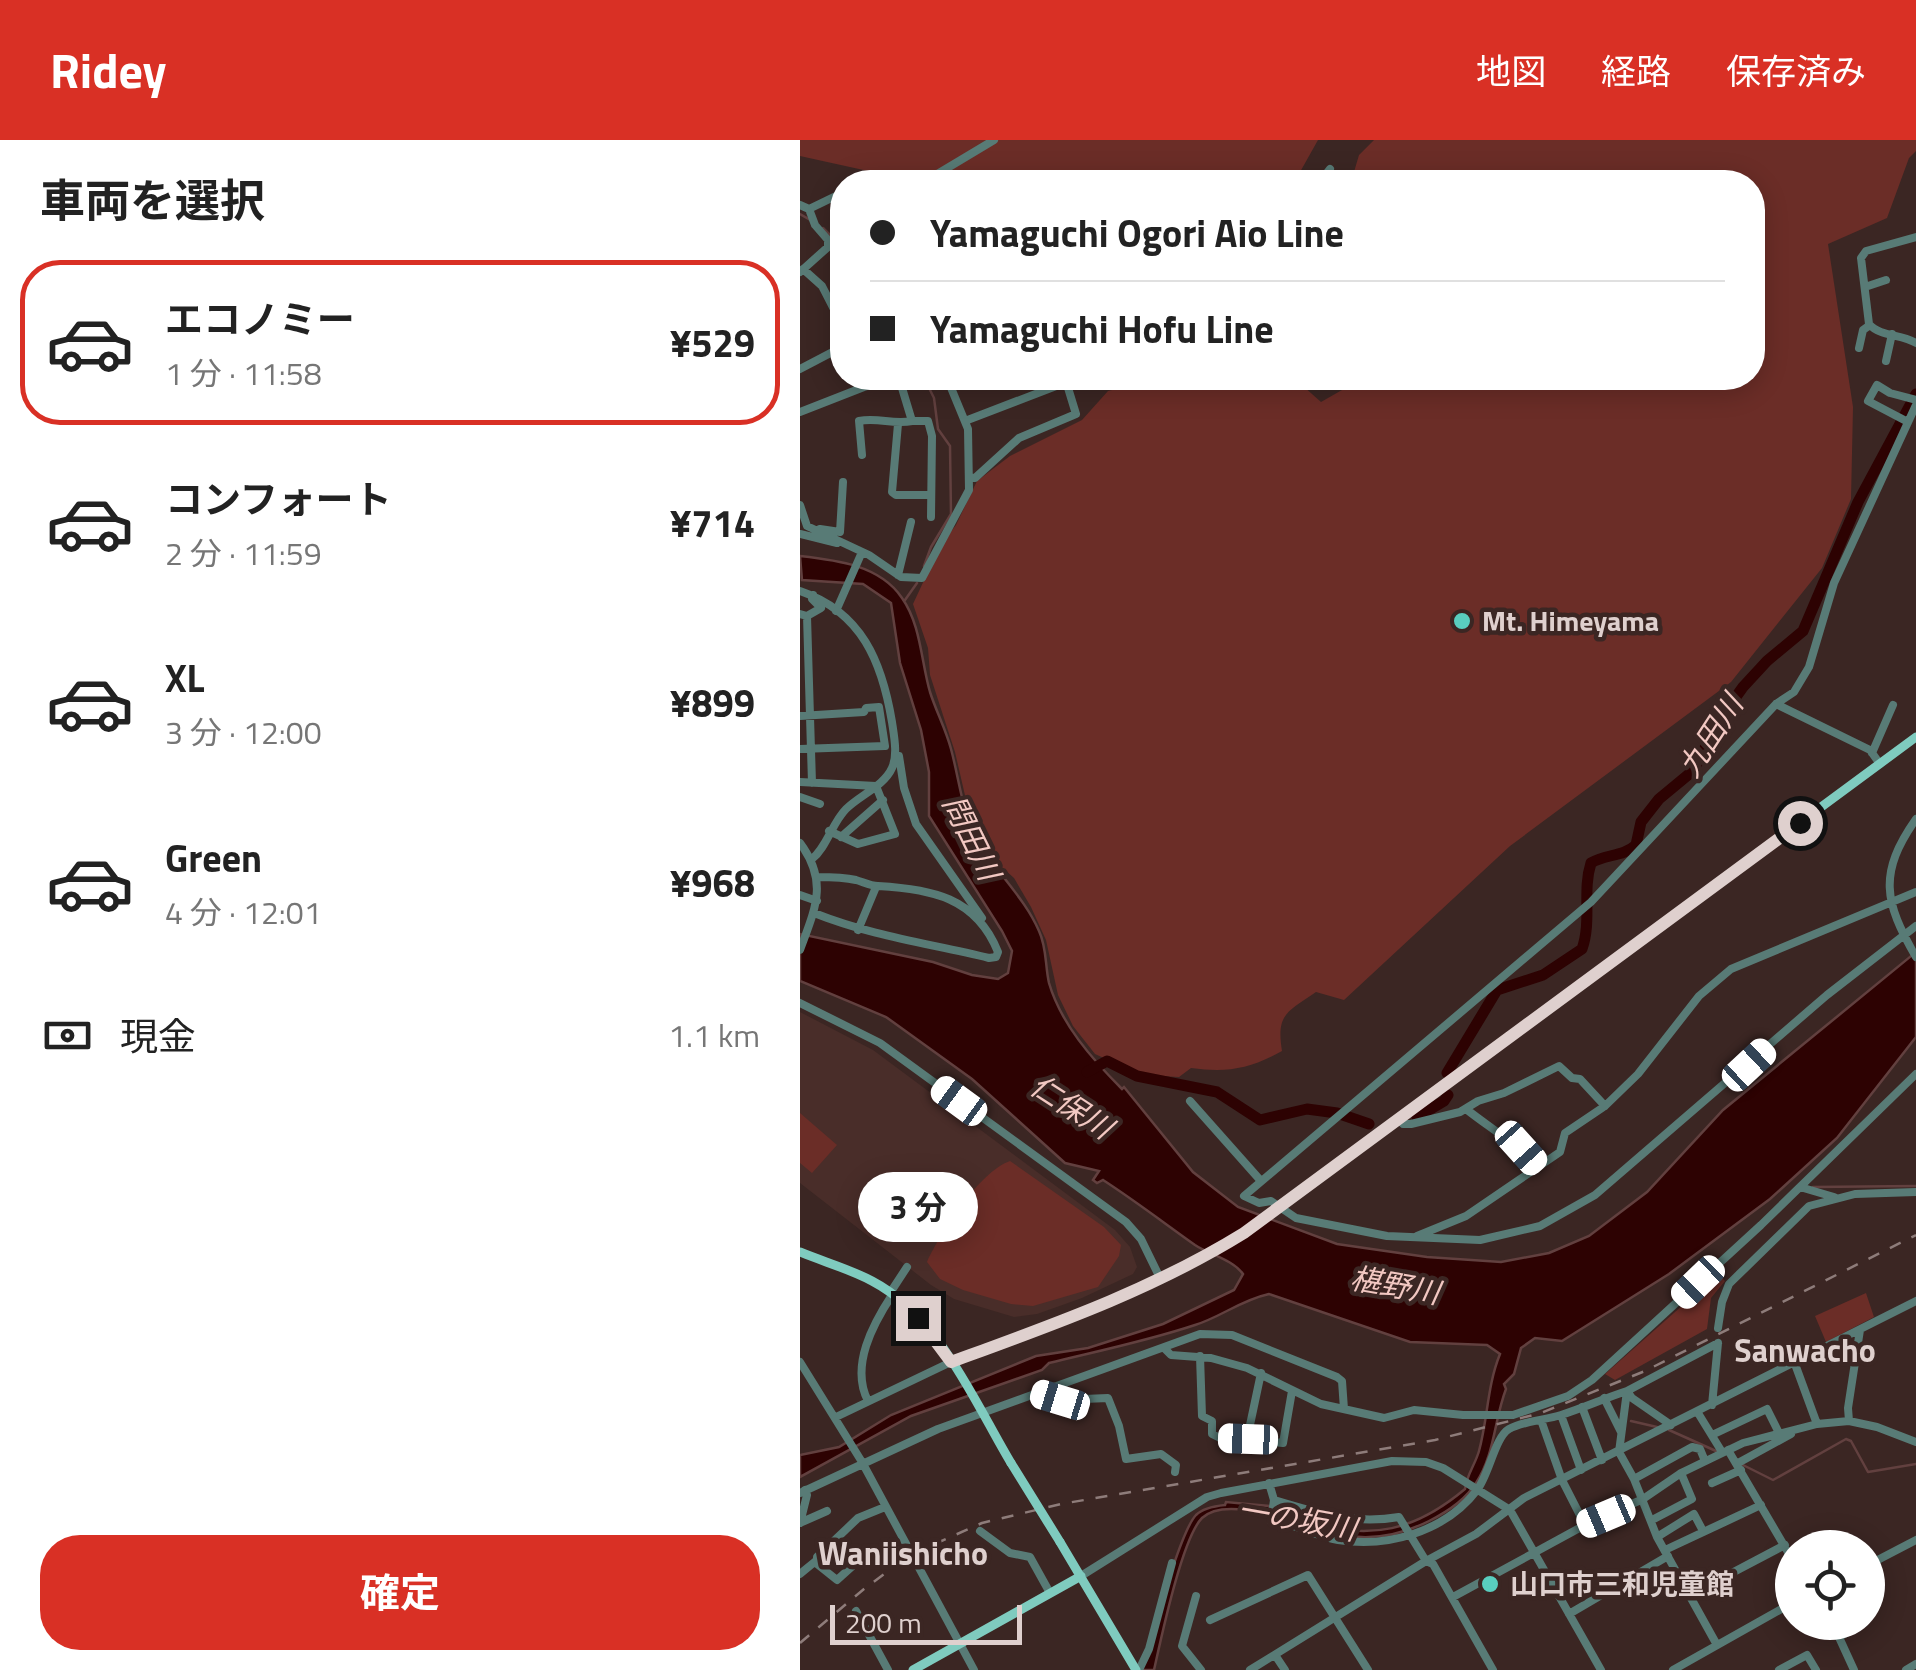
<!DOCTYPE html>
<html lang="ja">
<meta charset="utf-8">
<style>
body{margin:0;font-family:"Titillium Web","Noto Sans JP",sans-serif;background:#f2f2f2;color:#222;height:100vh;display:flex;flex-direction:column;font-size:38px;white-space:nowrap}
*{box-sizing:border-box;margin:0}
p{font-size:32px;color:#767676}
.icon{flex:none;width:55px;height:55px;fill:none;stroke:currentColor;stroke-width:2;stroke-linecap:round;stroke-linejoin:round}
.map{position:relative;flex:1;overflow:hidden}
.sheet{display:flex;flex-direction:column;background:#fff;width:800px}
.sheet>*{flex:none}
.top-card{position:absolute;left:30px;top:30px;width:935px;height:220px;border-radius:40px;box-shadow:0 5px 25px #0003;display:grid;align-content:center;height:220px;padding:0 40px;background:#fff}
.fabs{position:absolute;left:975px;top:1390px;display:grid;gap:20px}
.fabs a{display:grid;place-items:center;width:110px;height:110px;border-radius:50%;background:#fff;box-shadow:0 5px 25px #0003;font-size:50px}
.scale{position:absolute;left:30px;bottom:25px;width:192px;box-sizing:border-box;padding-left:10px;border:5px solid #dfd0ce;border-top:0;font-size:28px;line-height:35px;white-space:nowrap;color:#dfd0ce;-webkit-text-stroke:8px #3b2623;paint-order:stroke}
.end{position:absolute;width:45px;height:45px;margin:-22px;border:12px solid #dfd0ce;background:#111;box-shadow:0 0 0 5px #111}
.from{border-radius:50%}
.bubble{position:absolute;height:70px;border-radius:35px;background:#fff;box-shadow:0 5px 25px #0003;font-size:32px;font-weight:700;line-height:70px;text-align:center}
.car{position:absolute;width:30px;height:60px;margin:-30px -15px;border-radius:12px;box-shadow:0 0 8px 2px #0007;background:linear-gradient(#fff 24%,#345 0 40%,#fff 0 76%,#345 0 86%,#fff 0)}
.top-card b{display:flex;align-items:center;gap:35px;height:95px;font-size:38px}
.top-card b+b{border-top:2px solid #e0e0e0}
.top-card i{width:25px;height:25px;background:#222}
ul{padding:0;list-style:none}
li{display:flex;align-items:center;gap:30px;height:165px;margin:0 20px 15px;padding:0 20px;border:5px solid transparent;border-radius:40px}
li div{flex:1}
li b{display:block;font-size:38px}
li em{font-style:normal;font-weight:700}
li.on{border-color:#d93025}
li>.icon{width:90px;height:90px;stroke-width:1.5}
h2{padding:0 40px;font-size:45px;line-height:120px}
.pay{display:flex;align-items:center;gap:25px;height:110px;padding:0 40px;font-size:38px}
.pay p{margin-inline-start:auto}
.primary-button{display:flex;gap:20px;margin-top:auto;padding:20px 40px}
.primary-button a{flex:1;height:115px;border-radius:40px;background:#d93025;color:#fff;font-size:40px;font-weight:700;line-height:115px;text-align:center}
header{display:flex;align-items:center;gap:60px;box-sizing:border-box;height:140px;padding:0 50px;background:#d93025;color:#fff}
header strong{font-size:48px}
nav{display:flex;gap:55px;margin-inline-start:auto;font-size:35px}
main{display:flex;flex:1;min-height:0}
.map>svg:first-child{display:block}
</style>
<header>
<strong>Ridey</strong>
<nav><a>地図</a><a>経路</a><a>保存済み</a></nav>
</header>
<main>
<section class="sheet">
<h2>車両を選択</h2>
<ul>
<li class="on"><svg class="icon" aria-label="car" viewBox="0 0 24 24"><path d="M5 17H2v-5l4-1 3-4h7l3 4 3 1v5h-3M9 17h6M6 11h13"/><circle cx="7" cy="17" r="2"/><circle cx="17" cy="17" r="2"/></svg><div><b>エコノミー</b><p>1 分 · 11:58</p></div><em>¥529</em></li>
<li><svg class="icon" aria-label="car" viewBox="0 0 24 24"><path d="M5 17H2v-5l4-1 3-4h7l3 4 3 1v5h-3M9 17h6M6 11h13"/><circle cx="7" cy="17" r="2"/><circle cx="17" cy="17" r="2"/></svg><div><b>コンフォート</b><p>2 分 · 11:59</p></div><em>¥714</em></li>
<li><svg class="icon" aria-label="car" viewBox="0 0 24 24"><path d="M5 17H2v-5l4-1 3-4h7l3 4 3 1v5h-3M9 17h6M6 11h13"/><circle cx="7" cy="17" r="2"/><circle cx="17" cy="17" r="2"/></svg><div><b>XL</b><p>3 分 · 12:00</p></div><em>¥899</em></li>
<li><svg class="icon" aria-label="car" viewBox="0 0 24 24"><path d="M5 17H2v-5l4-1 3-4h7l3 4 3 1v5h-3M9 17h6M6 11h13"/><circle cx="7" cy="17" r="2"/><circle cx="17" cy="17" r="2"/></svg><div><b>Green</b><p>4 分 · 12:01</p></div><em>¥968</em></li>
</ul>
<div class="pay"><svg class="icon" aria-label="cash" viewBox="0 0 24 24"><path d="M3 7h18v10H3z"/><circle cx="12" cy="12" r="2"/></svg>現金<p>1.1 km</p></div>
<div class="primary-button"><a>確定</a></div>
</section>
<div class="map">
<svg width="1116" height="1530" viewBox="0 0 1116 1530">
<rect width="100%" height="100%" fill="#3b2623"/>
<!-- built -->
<path fill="#492d29" d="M0,872L73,910L315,1090L330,1107L337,1127L333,1134L282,1158L237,1174L214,1177L154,1159L131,1145L27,1064L0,1043Z"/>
<!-- green -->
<path fill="#6b2d27" d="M0,0H518L495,41L486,42H84L68,31L0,16Z
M574,0H1116V11L1109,18L1087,78L1028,104L1053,267L1051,359L1022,428L931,542L710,706L544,860L516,852C487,872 476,874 482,911C450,929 427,933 391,928L379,937L341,935L295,914L273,886L258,855L246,800L231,767L214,738L194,720L170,677L155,612L130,535L128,508L113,464L140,406L156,385L177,341L210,316L282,280L308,251L360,238H494L521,262L563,238H952V42H551L559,15Z
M0,973L37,1005L12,1033L0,1023Z
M210,1021L304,1087L321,1105L319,1116L298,1147L233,1166L211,1164L163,1150L140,1139L127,1122C141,1092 179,1032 210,1021Z
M918,1134L925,1141L911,1158L907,1189L815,1240L805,1234Z
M1066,1153L1074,1177L1026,1202L1015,1176Z"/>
<!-- water -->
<path fill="#2d0202" stroke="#62403f" stroke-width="2.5" d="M0,416C36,420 80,425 102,458C121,485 121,521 130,552C136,571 146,590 151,609C157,631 160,654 167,676C181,721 221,749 239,791C247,808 245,826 249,843C261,884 292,919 322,949L324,947L393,1032L438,1067L537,1104L627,1117L701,1122L749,1113L789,1096L847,1052L923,970L1116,812V897L1037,998L970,1059L869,1134L762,1201L735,1198L721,1208L714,1234L704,1244L706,1249C694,1280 695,1314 676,1343C666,1359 647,1372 629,1381C603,1394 578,1400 549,1396C513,1392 430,1351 402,1378C382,1398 361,1499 354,1530H342C351,1501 379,1393 396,1375C403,1368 415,1366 425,1365L426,1362L469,1366L471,1373C484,1375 496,1380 509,1383C572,1400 615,1391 665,1349C667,1334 675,1325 679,1311C688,1278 687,1246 700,1214L687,1205L610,1202L469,1154C441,1160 421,1177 395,1185C347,1201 298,1211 249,1223L242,1230L111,1276L0,1337V1315L39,1307L91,1275L236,1216L288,1208L363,1184L434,1150L443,1134C432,1119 410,1115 395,1105C364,1083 334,1060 303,1040L297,1043L293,1040L299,1031L265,1023L172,939L86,877L0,841V794L133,822L172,835L198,839L208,833L212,811L202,791L129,676V632L121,590L100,523L91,463L63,444L2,440Z"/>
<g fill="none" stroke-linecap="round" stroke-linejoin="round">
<!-- stream -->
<path stroke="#62403f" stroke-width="2.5" d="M0,74L12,81
M23,88L42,107
M124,426L131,407L151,374L150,306L138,289L134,258L124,238
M105,460L117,443
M1013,1047L1116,1046
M831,1281L857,1287
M869,1290L916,1311
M941,1324L973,1340L1046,1299L1051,1301L1068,1332L1116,1324"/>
<!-- river -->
<path stroke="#2d0202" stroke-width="11" d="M287,932L307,921L337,936L417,952L460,980L507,969L537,973L569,984
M647,933L697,850L743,835L782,809C792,781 782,751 791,723C805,714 823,717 836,705L841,682L859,659L894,630L918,582L943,547L967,521L1003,491L1058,362L1116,254
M617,977L644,961L648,955"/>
<!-- minor -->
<path stroke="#587b76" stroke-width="8" d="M66,42H86
M111,42L139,33L194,0
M520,42L530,29
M0,65L9,69L42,53
M1116,97L1066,111L1061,118L1069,184C1080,197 1102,194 1116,203
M3,129L22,146L42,185
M0,132L28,107V100L15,85L9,69
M1065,147L1086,140
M1059,208L1063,190L1070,185
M1086,221L1092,194
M0,229L42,207
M99,238L112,281H128L132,296L131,377
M530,238L544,244L556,238
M1116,265L1034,443L1009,527L994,552L976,564L791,762L444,1056L459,1063L471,1061L496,1078L587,1096L680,1100L740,1086L795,1055L1027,855L1116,786
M0,272L64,247L98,238
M165,281L277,238
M1108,282L1068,261L1077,245L1090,253L1116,260
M98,284L92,352L96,355H131
M62,315L59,281C78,277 93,285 112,281
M169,337L175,338L219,298L276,274L265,238
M0,365L7,386L69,415L101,437L122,438L169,350L168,289L147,238
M20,389L40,392L43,342
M0,394L37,403
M98,435L111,382
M0,451C62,472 82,522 92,582C94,596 98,615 92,628C84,646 60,655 46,669C32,683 27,707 12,719
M36,471L62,412
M0,474L7,476L12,643
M7,476L21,468L12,459L13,455
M976,564L1070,610L1080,624
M0,576L64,572L66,568L79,567L85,606L0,609
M1072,613L1093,565
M99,616L104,648L116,684L182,778
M0,642L76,646L95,694L58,704L29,691
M0,657L20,664
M1116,679C1078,733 1084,762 1116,817
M41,697L83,660
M0,703C29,742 15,769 0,810
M0,755L17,761
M14,773C75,797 127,803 189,818L196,817L198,812C176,757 131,749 78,746C71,746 63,742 56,740C43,737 30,737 17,737
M58,790L76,747
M0,863L80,903L326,1082L341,1099L361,1140
M390,961L461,1041
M666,969C690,988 717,1004 737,1026
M599,979L603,984H611L660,972L678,961L704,953L759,926L772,938L780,939L805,966
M1000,1047L1034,1057
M617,1096L666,1076L760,1012L765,993L805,966L838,934L899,856L931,829L1116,752
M90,1153L107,1127
M918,1188L922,1162L929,1144L1009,1066L1055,1054L1116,1052
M364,1208L371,1215L411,1218L447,1228L521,1264L584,1278L614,1270L663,1275H713L768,1256L792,1240L961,1085L1116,934
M400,1216L402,1276L412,1281V1294L418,1297L483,1303L492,1251
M0,1222L62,1322L174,1530
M995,1224L1017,1284
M238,1254L260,1260L308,1258L319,1286L326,1319L361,1314L376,1325L375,1332
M804,1258L821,1292
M68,1261C50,1226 73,1184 92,1155
M912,1265L918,1203
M782,1267L802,1320
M898,1273L922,1312
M761,1275L781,1330
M36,1277L151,1222
M741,1280L762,1340L785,1385
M1049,1281L1048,1268L1060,1190
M912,1295L967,1269L979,1293
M447,1299L461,1233
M928,1310L992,1419
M938,1323L991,1294
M834,1339L892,1307L900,1309L905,1321
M469,1343L474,1360L471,1381C494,1383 515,1396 538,1400C587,1408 645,1392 677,1350C689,1335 695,1297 709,1289C724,1281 745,1280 761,1275C783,1268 805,1258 827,1251L832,1258L871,1285
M912,1343L941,1330
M0,1353L138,1289L400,1194L432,1195L537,1237L542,1241L544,1269
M474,1360C517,1373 554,1385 599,1377L626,1421L633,1424L693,1530
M852,1380L892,1359L881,1333
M2,1382L27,1371
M0,1383L7,1355L5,1350
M180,1391L210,1413L230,1417L250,1453
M857,1397L894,1374L903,1391
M865,1410L961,1365
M57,1422L37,1440L17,1424V1417L58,1378L85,1367
M1068,1425L1116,1400
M0,1434L17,1420
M281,1436L407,1357L421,1353L592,1321L626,1322L643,1328L710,1370L801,1530
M890,1455L985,1405
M396,1456L382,1506L401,1530
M653,1457L785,1385L843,1359L881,1333L943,1303L1017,1284L1049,1281L1077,1287L1116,1302
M56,1471L88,1530
M769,1474L868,1416
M410,1480L508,1435L568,1530
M1032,1482L1054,1530
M1039,1497L1064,1483
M917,1505L857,1397L834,1339L819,1312L827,1251L918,1203
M475,1515L485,1530
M339,1530L349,1509L372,1423
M450,1530L626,1421L676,1394L724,1358L1116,1161
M873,1530L992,1463
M979,1530L1007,1515L1016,1530
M1106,1530L1116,1524"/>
<!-- major -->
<path stroke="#7fcbbf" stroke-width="9" d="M0,1112C24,1122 50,1129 72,1141C139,1176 174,1261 211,1323
M151,1222C252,1185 352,1150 444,1093L1116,597
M260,1402L336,1530
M113,1530L281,1436"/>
<!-- rail -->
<path stroke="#8e7c7a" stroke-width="2.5" stroke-dasharray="12 12" stroke-linecap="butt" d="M0,1503L64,1449L110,1415L182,1383L261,1364L635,1300L741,1273L845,1231L1116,1095"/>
<!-- major-bridge -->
<path stroke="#7fcbbf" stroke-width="9" d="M211,1323L260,1402"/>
</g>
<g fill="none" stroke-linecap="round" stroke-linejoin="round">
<!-- route -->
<path stroke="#dfd0ce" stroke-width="12" d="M118,1178L151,1222C252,1185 352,1150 444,1093L1000,683"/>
</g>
<!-- markers -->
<g fill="#59cebf" stroke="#3b2623" stroke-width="4">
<circle cx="662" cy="481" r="10"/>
<circle cx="690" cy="1444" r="10"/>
</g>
<g text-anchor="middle" stroke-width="9" stroke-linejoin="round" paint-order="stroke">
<!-- poi labels -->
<g font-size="28" font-weight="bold" fill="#dfd0ce" stroke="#3b2623" text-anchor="start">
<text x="682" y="491">Mt. Himeyama</text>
<text x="710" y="1454">山口市三和児童館</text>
</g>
<!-- water labels -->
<g font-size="30" font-style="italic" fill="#f2c8c2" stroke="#3b2623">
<text transform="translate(911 596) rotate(-57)" y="10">九田川</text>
<text transform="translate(171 698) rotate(64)" y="10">問田川</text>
<text transform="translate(271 967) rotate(33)" y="10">仁保川</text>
<text transform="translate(595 1146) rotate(10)" y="10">椹野川</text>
<text transform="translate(497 1380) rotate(10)" y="10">一の坂川</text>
</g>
<!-- quarter labels -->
<g font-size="32" font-weight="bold" fill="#dfd0ce" stroke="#3b2623">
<text x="1005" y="1222">Sanwacho</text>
<text x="103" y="1425">Waniishicho</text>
</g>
</g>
</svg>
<div class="fabs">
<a><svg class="icon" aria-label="locate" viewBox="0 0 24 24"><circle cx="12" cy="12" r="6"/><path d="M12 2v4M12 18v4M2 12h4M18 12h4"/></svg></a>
</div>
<div class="scale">200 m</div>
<i class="end from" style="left:1000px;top:683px"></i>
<i class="end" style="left:118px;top:1178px"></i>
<div class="bubble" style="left:58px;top:1032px;width:120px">3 分</div>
<i class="car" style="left:949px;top:925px;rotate:47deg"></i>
<i class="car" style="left:159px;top:961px;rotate:306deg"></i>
<i class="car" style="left:721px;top:1008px;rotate:138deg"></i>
<i class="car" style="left:898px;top:1142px;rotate:226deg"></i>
<i class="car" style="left:260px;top:1260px;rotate:287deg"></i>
<i class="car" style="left:448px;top:1299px;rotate:272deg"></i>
<i class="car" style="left:806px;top:1376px;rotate:247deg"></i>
<div class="top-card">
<b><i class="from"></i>Yamaguchi Ogori Aio Line</b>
<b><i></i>Yamaguchi Hofu Line</b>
</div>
</div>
</main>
